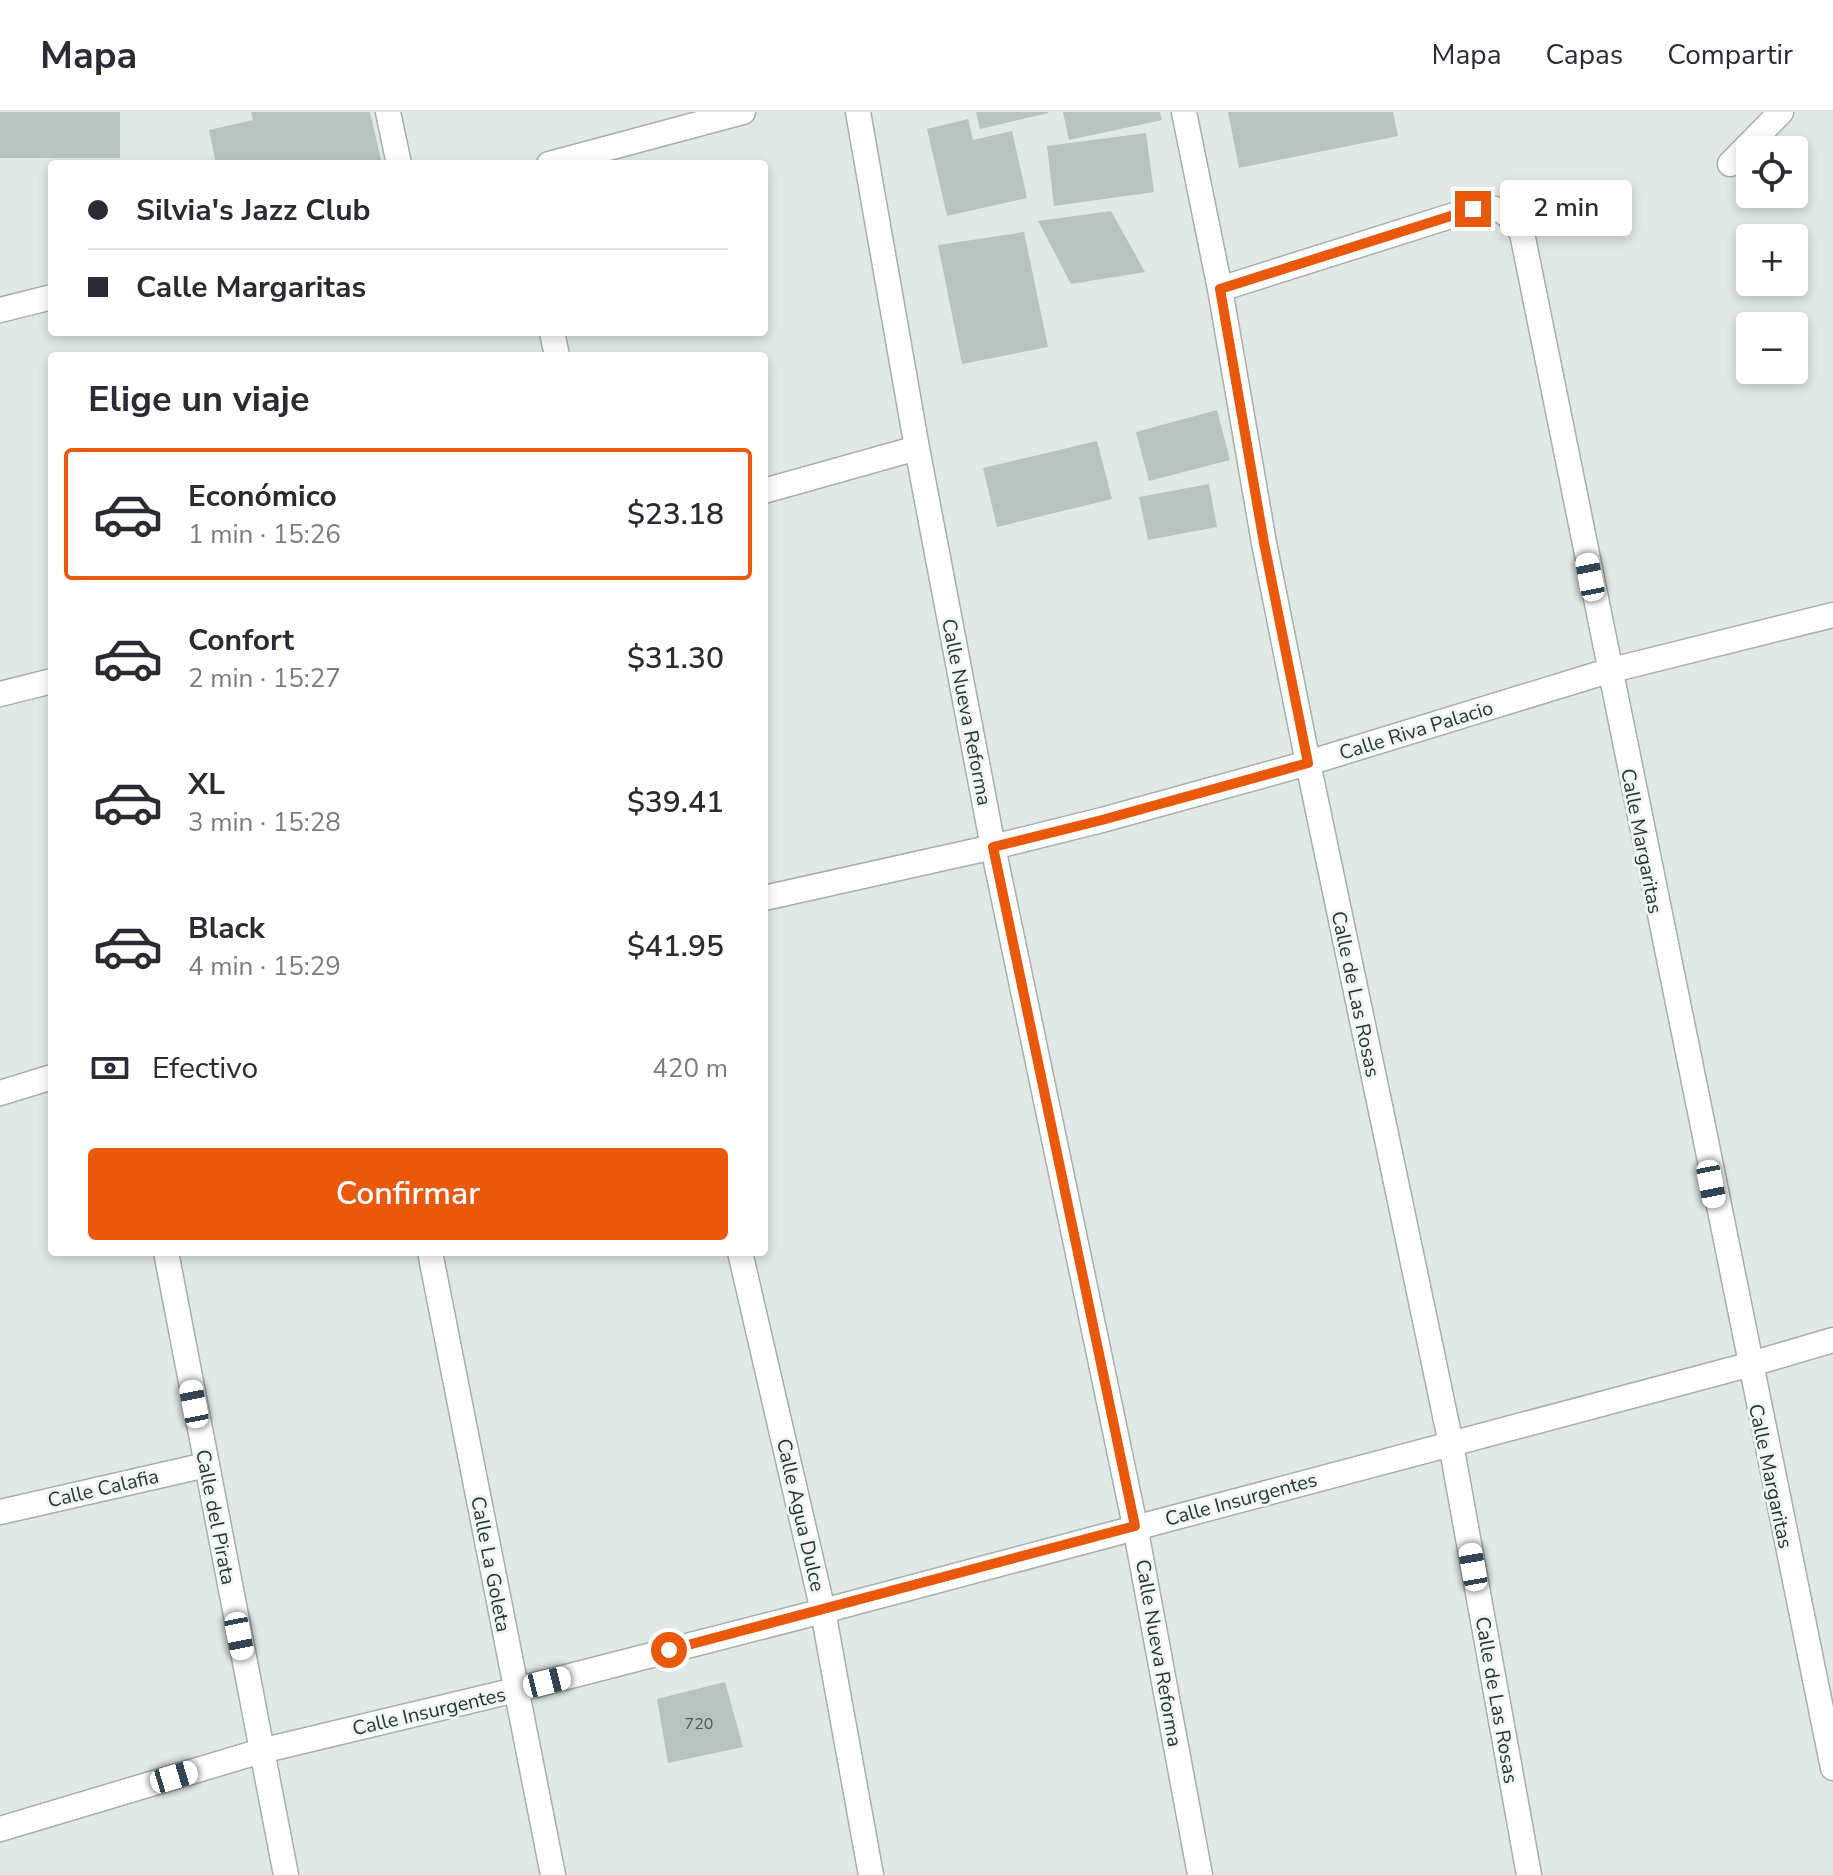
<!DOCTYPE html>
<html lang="es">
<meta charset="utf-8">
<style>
body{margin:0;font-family:"Nunito Sans",sans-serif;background:#f2f2f3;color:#2b2b33;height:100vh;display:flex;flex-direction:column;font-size:30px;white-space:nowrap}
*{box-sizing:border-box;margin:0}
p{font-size:26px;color:#7c7c81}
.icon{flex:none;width:44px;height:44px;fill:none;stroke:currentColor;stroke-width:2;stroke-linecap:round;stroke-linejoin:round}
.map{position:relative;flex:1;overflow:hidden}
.drawer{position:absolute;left:48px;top:240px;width:720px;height:904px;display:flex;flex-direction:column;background:#fff;border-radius:8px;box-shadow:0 4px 12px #0003}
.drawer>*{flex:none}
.top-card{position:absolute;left:48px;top:48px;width:720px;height:176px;border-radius:8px;box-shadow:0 4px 12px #0003;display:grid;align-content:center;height:176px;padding:0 40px;background:#fff}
.buttons{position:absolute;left:1736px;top:24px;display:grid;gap:16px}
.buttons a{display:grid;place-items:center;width:72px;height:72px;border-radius:8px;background:#fff;box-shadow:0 4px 12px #0003;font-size:40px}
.end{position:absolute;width:36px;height:36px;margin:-18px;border:10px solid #ea580c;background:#fff;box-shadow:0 0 0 4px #fff}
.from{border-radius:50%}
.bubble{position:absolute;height:56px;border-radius:8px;background:#fff;box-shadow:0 4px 12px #0003;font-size:26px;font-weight:600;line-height:56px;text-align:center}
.car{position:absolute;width:24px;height:48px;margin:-24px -12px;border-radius:10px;box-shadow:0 0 6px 2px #0007;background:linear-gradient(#fff 24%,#345 0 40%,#fff 0 76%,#345 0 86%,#fff 0)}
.top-card b{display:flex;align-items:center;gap:28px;height:76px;font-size:30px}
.top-card b+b{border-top:2px solid #e1e1e2}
.top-card i{width:20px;height:20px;background:#2b2b33}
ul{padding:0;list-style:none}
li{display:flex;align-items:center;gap:24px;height:132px;margin:0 16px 12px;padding:0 24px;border:4px solid transparent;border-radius:8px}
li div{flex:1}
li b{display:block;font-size:30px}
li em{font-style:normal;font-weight:600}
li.current{border-color:#ea580c}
li>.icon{width:72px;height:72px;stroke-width:1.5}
h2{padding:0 40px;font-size:36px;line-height:96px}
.pay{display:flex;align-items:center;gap:20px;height:88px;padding:0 40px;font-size:30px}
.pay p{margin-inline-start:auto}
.primary-button{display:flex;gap:16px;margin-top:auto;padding:16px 40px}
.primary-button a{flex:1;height:92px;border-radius:8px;background:#ea580c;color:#fff;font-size:32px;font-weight:600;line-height:92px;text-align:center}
header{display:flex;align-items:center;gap:48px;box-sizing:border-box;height:112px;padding:0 40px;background:#fff;border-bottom:2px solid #e1e1e2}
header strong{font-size:38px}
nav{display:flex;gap:44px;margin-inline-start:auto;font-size:28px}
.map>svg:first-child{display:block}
</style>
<header>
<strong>Mapa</strong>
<nav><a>Mapa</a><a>Capas</a><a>Compartir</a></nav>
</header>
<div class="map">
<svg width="1833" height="1763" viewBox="0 0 1833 1763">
<rect width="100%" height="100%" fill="#e0e9e5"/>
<!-- building -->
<path fill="#b6c4bd" d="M0,0H120V46H0Z
M251,0H370L382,52H216L209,18L253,8Z
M976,0H1048V1L980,17Z
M1063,0H1160L1162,8L1069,28Z
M1228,0H1393L1398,24L1239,56Z
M968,7L973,28L1012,19L1027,86L947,104L927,17Z
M1146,21L1154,80L1054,94L1047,34Z
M1111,99L1145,160L1071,172L1038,109Z
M1024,120L1048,235L962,252L938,133Z
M1217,298L1230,348L1149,369L1136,320Z
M1097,329L1112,387L997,415L983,356Z
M1209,372L1217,415L1148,428L1139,385Z
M725,1570L743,1635L668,1651L657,1587Z"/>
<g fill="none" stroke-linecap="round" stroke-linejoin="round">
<!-- minor casing -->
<g stroke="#a4b0ab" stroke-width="27">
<path id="minor" d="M388,0L399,52
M858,0L917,336L993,735L1135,1414L1200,1763
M1184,0L1220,177L1264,431L1308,651L1451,1332L1529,1763
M549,52L743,0
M1730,52L1781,0
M1220,177L1473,97C1500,93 1507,99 1522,121C1622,633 1725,1145 1833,1656
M0,198L52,185
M552,220L557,244
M764,379L917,336
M0,582L52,569
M764,786L993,735L1102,708L1308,651L1608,559L1833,503
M0,981L52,965
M166,1140L286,1763
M430,1140L553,1763
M740,1140L823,1499L871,1763
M0,1400L206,1353
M0,1717L261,1639L516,1578L823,1499L1748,1253L1833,1228"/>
</g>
<!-- minor -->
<use href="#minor" stroke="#fff" stroke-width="24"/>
</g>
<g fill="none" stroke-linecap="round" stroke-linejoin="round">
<!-- route -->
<path stroke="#ea580c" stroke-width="10" d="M669,1538L1135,1414L993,735L1102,708L1308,651L1264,431L1220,177L1473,97"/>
</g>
<g text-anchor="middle" stroke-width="6" stroke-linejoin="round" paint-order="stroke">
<!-- number labels -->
<g font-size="16" fill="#485b54">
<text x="699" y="1617">720</text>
</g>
<!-- street labels -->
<g font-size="20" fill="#233831" stroke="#f0f6f3">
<text transform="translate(967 600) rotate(79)" y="7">Calle Nueva Reforma</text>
<text transform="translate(1416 618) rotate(-17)" y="7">Calle Riva Palacio</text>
<text transform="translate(1642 729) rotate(79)" y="7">Calle Margaritas</text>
<text transform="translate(1356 882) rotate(78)" y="7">Calle de Las Rosas</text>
<text transform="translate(1771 1364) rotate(78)" y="7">Calle Margaritas</text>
<text transform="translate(103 1376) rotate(-13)" y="7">Calle Calafia</text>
<text transform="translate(1241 1387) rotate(-15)" y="7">Calle Insurgentes</text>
<text transform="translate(801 1403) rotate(77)" y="7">Calle Agua Dulce</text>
<text transform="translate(216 1405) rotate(79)" y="7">Calle del Pirata</text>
<text transform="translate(491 1452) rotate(79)" y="7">Calle La Goleta</text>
<text transform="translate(1159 1541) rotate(80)" y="7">Calle Nueva Reforma</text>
<text transform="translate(1497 1588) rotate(80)" y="7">Calle de Las Rosas</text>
<text transform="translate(429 1599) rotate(-13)" y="7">Calle Insurgentes</text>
</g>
</g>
</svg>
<div class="buttons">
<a><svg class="icon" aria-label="locate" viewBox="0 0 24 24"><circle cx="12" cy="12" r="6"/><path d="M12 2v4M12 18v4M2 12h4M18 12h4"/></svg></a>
<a>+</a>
<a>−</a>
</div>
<i class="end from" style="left:669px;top:1538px"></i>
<i class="end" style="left:1473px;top:97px"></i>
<div class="bubble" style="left:1500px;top:68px;width:132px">2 min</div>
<i class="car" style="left:1590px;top:465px;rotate:349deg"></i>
<i class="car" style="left:1711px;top:1072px;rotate:169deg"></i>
<i class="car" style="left:194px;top:1292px;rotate:349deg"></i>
<i class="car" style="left:1473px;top:1455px;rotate:350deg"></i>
<i class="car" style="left:239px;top:1524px;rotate:169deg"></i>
<i class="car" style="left:547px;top:1570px;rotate:76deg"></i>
<i class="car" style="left:174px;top:1665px;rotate:73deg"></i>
<div class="top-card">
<b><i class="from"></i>Silvia's Jazz Club</b>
<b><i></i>Calle Margaritas</b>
</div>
<section class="drawer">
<h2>Elige un viaje</h2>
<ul>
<li class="current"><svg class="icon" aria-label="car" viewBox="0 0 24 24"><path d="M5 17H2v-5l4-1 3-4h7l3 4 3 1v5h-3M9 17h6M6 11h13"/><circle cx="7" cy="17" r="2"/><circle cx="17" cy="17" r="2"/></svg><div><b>Económico</b><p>1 min · 15:26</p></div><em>$23.18</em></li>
<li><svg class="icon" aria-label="car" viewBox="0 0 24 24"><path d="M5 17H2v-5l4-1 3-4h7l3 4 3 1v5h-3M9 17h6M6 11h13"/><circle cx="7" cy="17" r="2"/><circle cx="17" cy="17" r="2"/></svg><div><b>Confort</b><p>2 min · 15:27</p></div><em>$31.30</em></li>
<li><svg class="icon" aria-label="car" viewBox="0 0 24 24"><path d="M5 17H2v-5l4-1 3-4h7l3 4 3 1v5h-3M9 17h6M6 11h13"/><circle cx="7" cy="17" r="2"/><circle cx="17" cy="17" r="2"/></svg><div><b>XL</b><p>3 min · 15:28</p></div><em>$39.41</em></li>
<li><svg class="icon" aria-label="car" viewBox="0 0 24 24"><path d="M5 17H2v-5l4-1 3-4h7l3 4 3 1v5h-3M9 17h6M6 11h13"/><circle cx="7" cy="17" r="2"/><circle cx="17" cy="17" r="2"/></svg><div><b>Black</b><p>4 min · 15:29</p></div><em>$41.95</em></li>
</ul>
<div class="pay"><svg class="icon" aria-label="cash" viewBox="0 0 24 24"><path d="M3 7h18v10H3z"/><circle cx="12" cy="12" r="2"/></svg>Efectivo<p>420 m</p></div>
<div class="primary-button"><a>Confirmar</a></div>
</section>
</div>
